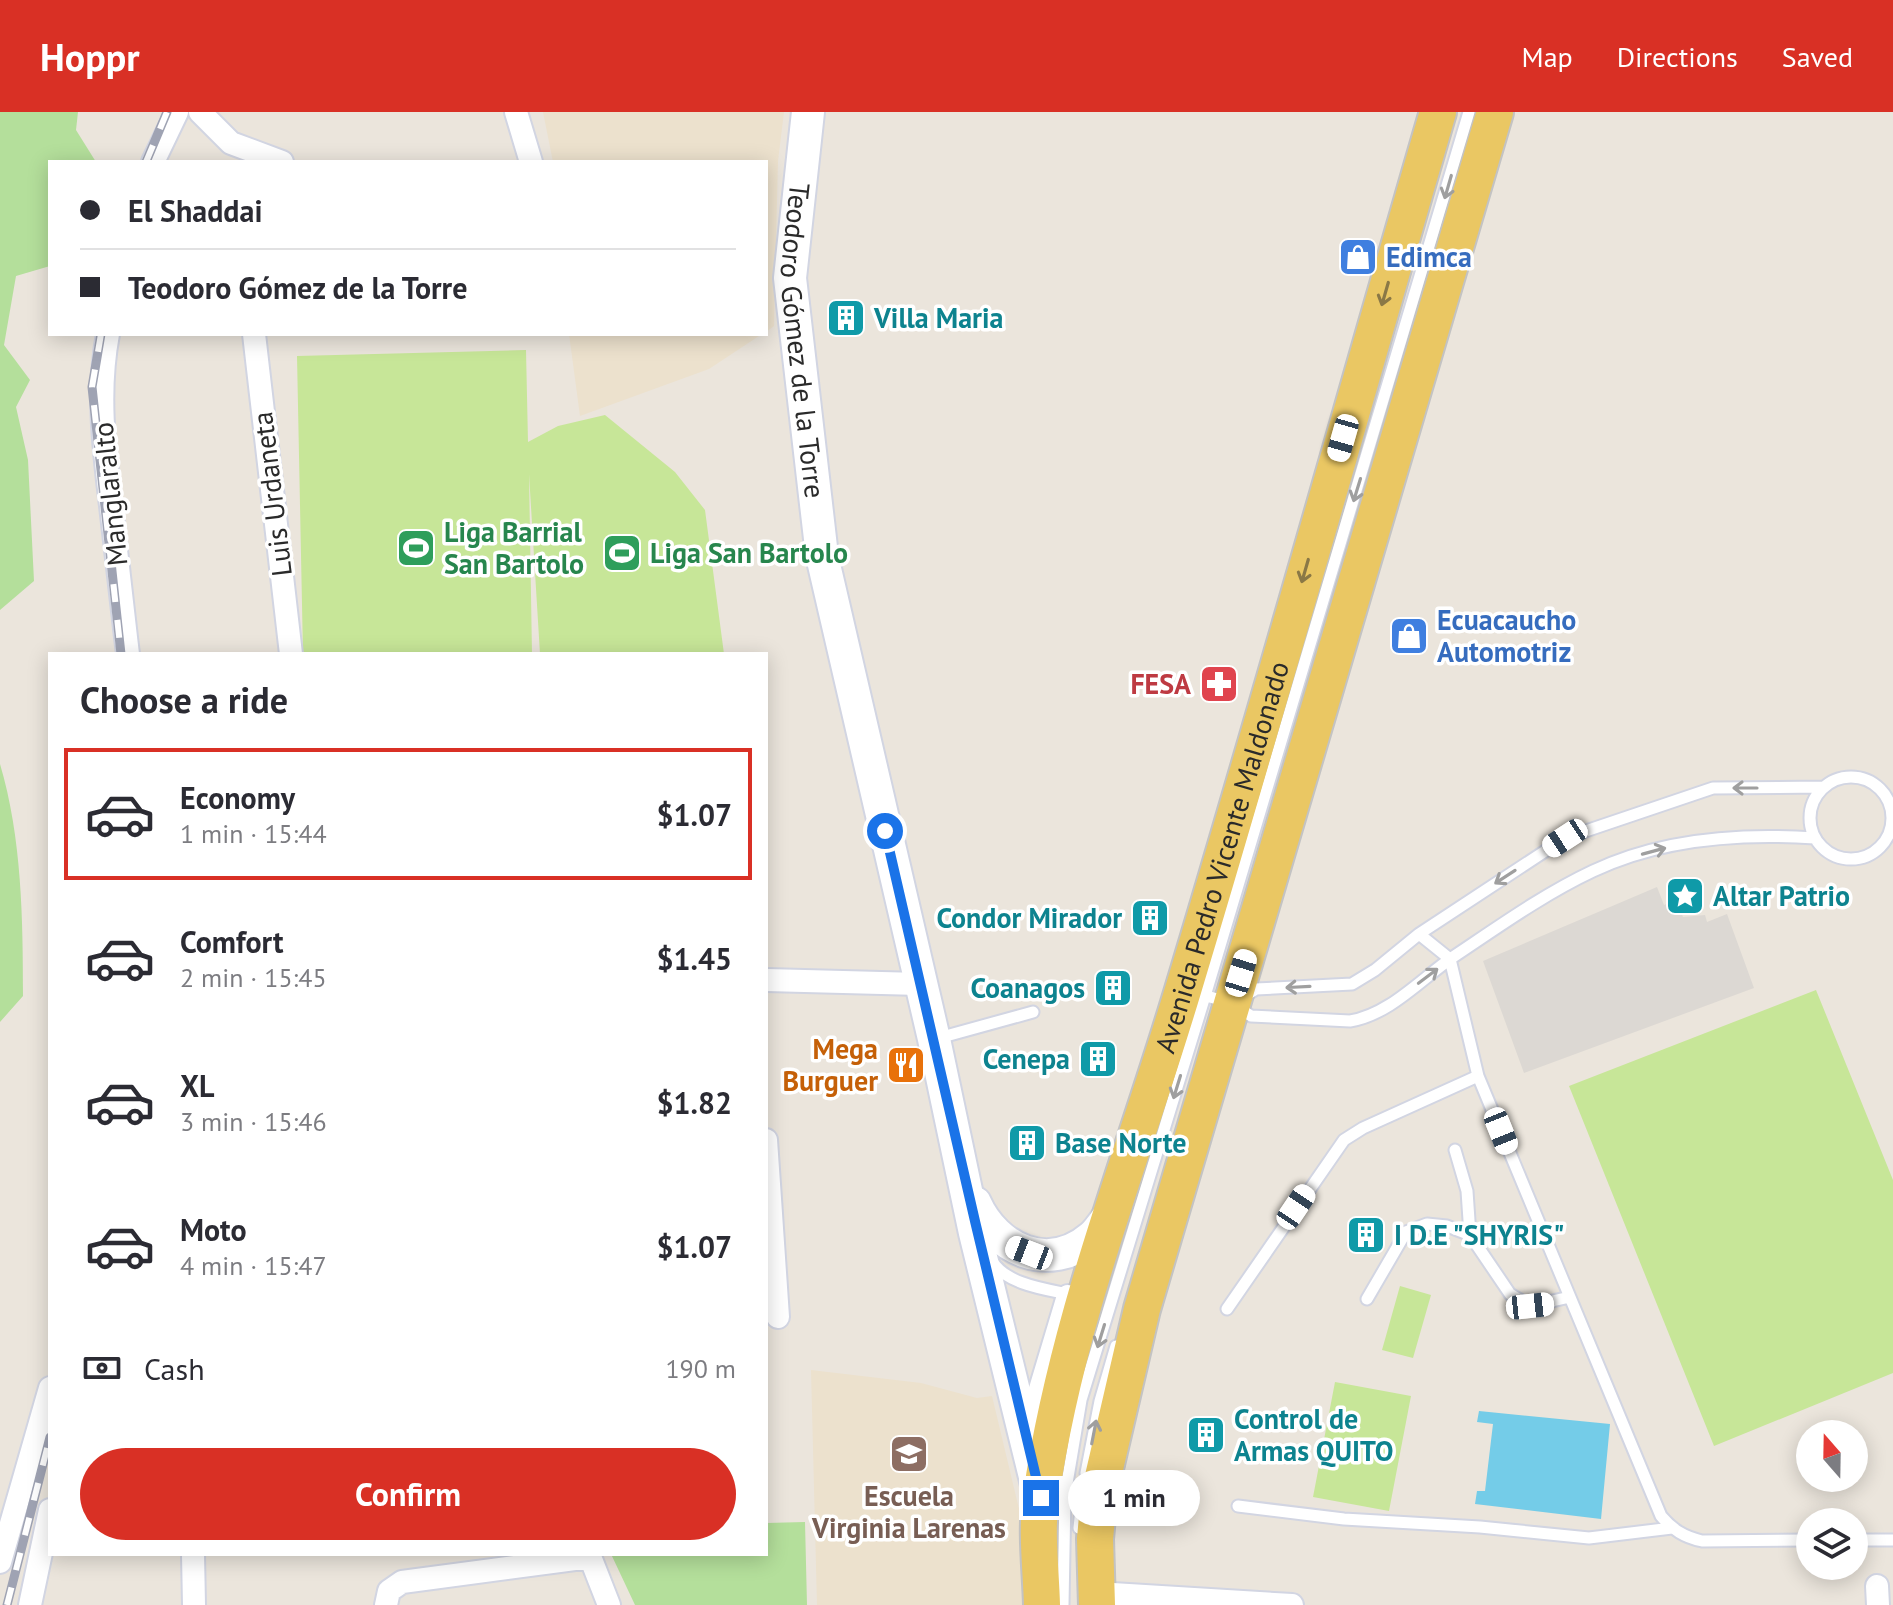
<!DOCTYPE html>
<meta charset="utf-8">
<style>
body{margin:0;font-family:"PT Sans",sans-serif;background:#f2f2f3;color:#2b2b33;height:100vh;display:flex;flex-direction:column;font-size:30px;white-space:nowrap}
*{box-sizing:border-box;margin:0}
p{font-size:26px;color:#7c7c81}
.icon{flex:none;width:44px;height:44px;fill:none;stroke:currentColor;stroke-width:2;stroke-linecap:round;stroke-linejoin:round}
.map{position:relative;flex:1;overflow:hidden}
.drawer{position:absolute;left:48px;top:540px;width:720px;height:904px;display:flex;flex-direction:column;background:#fff;border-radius:0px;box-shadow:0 4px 20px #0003}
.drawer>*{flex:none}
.hud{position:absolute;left:48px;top:48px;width:720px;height:176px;border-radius:0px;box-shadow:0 4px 20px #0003;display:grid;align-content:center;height:176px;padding:0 32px;background:#fff}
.needle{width:52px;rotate:340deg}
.fabs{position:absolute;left:1796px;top:1308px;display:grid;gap:16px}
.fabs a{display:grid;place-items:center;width:72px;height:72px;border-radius:50%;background:#fff;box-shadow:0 4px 20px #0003;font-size:40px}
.end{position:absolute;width:36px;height:36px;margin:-18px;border:10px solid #1a73e8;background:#fff;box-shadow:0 0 0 4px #fff}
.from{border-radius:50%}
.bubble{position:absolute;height:56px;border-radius:28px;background:#fff;box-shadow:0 4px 20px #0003;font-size:26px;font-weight:700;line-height:56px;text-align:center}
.car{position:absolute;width:24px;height:48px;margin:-24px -12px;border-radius:10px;box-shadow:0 0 6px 2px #0007;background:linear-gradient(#fff 24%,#345 0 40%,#fff 0 76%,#345 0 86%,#fff 0)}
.hud b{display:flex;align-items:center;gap:28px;height:76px;font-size:30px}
.hud b+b{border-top:2px solid #e1e1e2}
.hud i{width:20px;height:20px;background:#2b2b33}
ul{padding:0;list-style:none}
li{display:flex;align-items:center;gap:24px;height:132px;margin:0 16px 12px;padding:0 16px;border:4px solid transparent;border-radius:0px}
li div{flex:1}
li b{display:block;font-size:30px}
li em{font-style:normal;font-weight:700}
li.current{border-color:#d93025}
li>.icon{width:72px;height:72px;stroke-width:1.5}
h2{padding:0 32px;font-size:36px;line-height:96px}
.pay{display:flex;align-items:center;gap:20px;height:88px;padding:0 32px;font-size:30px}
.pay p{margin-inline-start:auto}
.cta{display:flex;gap:16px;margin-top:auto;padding:16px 32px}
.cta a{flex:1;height:92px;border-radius:48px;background:#d93025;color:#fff;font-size:32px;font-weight:700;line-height:92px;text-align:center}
header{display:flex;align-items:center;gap:48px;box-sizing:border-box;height:112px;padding:0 40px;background:#d93025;color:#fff}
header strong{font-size:38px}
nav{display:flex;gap:44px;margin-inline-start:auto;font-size:28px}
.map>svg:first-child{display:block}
</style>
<header>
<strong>Hoppr</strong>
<nav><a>Map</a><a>Directions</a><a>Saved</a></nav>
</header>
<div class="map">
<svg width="1893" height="1493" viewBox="0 0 1893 1493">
<rect width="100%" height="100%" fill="#ebe5dc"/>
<!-- education -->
<path fill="#ece1cd" d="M543,0H784L778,49L774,214L766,220V50H553Z
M569,222H762L709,257L580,304Z
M811,1258L921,1271L977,1286L992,1284L1020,1401L1023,1493H817Z"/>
<!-- green -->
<path fill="#b4df9b" d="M0,0H78L76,18L96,50H50V154L16,164L4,233L30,268L16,295L28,348L34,469L0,498Z
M0,652C22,726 23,808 23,884L0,910Z
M805,1410L807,1493H635L611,1442H766V1411Z"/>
<!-- pitch -->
<path fill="#c7e698" d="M526,238L528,330L558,314L605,303L675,360L705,398L724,542H540L529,362L532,542H303L297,244Z
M1816,878L1893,1068V1261L1714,1334L1569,974Z
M1400,1174L1431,1183L1413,1246L1382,1238Z
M1335,1270L1411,1284L1389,1399L1313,1385Z"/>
<!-- plaza -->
<path fill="#dcd8d3" d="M1657,775L1664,793L1676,788L1683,805L1705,803L1707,810L1727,802L1754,876L1524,961L1483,849Z"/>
<!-- water -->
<path fill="#74cce8" d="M1479,1299L1610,1312L1601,1407L1475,1392L1477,1379H1485L1493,1312L1477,1310Z"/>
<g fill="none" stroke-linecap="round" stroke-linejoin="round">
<!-- lane casing -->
<g stroke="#d2d5e2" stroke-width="15">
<path id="lane" d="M1810 706a41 41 0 1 1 82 0a41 41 0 1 1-82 0Z
M1419,822L1450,847L1478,964L1661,1404C1673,1418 1684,1425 1702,1429L1810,1428
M1199,882L1232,891L1251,904L1350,909C1389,903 1421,867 1453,845C1498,815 1544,782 1593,759C1662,726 1741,721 1815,726
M1243,885L1256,877L1352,872L1375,858L1419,822L1565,726L1713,676L1823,675
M935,927L1033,900
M1455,1038L1467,1079L1470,1123L1510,1182L1530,1194L1570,1185
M992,1149C1006,1172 1044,1177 1068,1182
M1367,1187L1406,1120L1427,1112L1447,1114L1470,1123
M1227,1197L1344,1028L1363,1016L1478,964
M1086,1361L1100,1289L1116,1234
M1238,1394L1344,1407L1480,1415L1589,1426L1672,1416
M1079,1416L1083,1378
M1854,1428H1893
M1063,1493L1065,1383L1081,1288L1205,884L1469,0"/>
</g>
<!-- street casing -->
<g stroke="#d2d5e2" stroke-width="26">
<path id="street" d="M200,0L231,31L282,50
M516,0L531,50
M153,50L177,0
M108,222C97,280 104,336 111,394C117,444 122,493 128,542
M254,222L291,542
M766,868L920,872
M766,1028L778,1205
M1026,1324L1068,1184
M193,1442L194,1493
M589,1442L609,1493
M0,1450L50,1276
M1877,1474L1878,1493
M1096,1481L1292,1493
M30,1493L50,1398
M386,1493L389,1479L402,1470L590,1445"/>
</g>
<!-- secondary casing -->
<g stroke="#d2d5e2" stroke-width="36">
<g id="secondary">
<path id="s1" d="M808,0L790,166L822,444L934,927L975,1121L1040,1385"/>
<path d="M975,1091C996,1138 1049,1162 1092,1125C1098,1120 1103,1112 1108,1105"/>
</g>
</g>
<!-- primary casing -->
<g stroke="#c3c3c3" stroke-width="40">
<g id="primary">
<path id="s2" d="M1042,1493C1041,1457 1036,1420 1041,1384C1067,1206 1133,1046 1184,875C1272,584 1353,292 1438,0"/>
<path d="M1097,1493L1095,1427L1099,1382L1142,1197L1495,0"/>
</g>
</g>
<!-- lane -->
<use href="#lane" stroke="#fff" stroke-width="11"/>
<!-- street -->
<use href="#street" stroke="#fff" stroke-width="22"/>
<!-- secondary -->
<use href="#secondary" stroke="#fff" stroke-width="32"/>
<!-- primary -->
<use href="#primary" stroke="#eac763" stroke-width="36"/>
<!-- rail casing -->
<g stroke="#9fa3b3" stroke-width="9">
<path id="rail" d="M146,50L167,0
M101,222L92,275L121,542
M7,1493L50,1325"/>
</g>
<!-- rail -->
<use href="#rail" stroke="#fff" stroke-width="6" stroke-dasharray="18" stroke-linecap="butt"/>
</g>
<!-- one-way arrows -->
<defs><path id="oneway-shaft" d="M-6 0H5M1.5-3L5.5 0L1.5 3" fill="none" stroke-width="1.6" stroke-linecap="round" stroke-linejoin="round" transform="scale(2)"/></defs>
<g stroke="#9f9f9f">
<use href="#oneway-shaft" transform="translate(1448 75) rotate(106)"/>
<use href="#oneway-shaft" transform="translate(1357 378) rotate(107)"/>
<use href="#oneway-shaft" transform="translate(1745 676) rotate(180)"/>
<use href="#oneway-shaft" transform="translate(1654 739) rotate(-15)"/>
<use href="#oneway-shaft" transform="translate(1505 765) rotate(147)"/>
<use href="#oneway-shaft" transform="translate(1428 864) rotate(-37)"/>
<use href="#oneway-shaft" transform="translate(1298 875) rotate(177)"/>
<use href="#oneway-shaft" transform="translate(1177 975) rotate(107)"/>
<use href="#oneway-shaft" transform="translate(1101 1224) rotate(107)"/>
<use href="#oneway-shaft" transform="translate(1094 1320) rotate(-79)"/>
</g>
<g stroke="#8a7846">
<use href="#oneway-shaft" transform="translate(1385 182) rotate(106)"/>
<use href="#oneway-shaft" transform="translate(1305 459) rotate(106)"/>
</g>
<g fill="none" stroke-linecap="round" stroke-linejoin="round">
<!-- route -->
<path stroke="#1a73e8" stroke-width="10" d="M885,719C936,942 987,1164 1041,1386"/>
</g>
<!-- icons -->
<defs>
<g id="shop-square" transform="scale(2)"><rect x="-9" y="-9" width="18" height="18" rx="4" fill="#3f7fe0" stroke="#fff"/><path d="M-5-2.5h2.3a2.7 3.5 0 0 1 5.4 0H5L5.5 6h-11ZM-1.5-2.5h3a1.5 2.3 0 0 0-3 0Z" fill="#fff"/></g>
<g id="building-square" transform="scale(2)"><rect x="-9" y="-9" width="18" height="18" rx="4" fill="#0f9aa8" stroke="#fff"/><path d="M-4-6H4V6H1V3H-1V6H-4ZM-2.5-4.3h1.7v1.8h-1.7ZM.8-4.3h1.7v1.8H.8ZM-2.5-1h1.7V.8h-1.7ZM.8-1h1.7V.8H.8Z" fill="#fff"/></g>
<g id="stadium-square" transform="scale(2)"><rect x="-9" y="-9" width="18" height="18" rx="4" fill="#2e9e5b" stroke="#fff"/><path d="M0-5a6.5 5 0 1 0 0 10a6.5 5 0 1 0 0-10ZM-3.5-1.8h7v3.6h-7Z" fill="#fff"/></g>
<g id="pharmacy-square" transform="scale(2)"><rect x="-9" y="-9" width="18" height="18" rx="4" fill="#e0444e" stroke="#fff"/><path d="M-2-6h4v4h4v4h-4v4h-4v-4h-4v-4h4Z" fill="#fff"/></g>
<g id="sight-square" transform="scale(2)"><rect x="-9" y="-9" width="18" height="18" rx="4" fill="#0f9aa8" stroke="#fff"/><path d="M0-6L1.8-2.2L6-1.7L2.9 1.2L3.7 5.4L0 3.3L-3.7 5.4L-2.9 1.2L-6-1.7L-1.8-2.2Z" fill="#fff"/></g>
<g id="restaurant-square" transform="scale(2)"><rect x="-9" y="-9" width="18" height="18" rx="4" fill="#e8710a" stroke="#fff"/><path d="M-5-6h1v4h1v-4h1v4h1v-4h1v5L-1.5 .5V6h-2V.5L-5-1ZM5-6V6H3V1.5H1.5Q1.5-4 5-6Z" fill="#fff"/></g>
<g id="school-square" transform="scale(2)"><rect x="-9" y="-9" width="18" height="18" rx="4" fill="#8d6e63" stroke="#fff"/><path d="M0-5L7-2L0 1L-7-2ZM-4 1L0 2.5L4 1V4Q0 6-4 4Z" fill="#fff"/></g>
</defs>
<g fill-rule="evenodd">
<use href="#shop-square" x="1358" y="145"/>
<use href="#building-square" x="846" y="206"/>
<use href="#stadium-square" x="416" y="436"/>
<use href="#stadium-square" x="622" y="441"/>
<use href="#shop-square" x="1409" y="524"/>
<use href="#pharmacy-square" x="1219" y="572"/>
<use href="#sight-square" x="1685" y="784"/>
<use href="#building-square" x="1150" y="806"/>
<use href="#building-square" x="1113" y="876"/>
<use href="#building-square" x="1098" y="947"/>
<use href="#restaurant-square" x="906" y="953"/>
<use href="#building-square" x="1027" y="1031"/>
<use href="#building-square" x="1366" y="1123"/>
<use href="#building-square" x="1206" y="1323"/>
<use href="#school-square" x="909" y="1342"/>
</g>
<g text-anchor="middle" stroke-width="7" stroke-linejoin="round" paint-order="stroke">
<!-- shop labels -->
<g font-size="28" font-weight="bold" fill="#366cbe" stroke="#fff" text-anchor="start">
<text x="1386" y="155">Edimca</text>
<text x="1437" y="518">Ecuacaucho<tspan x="1437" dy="32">Automotriz</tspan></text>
</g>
<!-- culture labels -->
<g font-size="28" font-weight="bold" fill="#0d838f" stroke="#fff" text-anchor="start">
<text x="874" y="216">Villa Maria</text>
<text x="1713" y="794">Altar Patrio</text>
<text x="1122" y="816" text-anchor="end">Condor Mirador</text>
<text x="1085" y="886" text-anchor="end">Coanagos</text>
<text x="1070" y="957" text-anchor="end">Cenepa</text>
<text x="1055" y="1041">Base Norte</text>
<text x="1394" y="1133">I D.E "SHYRIS"</text>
<text x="1234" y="1317">Control de<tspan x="1234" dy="32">Armas QUITO</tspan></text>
</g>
<!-- street labels -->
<g font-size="28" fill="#2a2a2a" stroke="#fff">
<text dy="10" stroke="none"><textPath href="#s1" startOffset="230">Teodoro Gómez de la Torre</textPath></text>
<text transform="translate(110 382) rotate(-96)" y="10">Manglaralto</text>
<text transform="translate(272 382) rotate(-97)" y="10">Luis Urdaneta</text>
<text dy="10" stroke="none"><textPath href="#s2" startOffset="774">Avenida Pedro Vicente Maldonado</textPath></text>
</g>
<!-- leisure labels -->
<g font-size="28" font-weight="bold" fill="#27864d" stroke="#fff" text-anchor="start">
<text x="444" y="430">Liga Barrial<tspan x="444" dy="32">San Bartolo</tspan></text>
<text x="650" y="451">Liga San Bartolo</text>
</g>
<!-- health labels -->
<g font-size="28" font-weight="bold" fill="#be3a42" stroke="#fff" text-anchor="end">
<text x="1191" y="582">FESA</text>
</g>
<!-- food labels -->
<g font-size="28" font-weight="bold" fill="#c56008" stroke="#fff" text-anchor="end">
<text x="878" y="947">Mega<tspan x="878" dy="32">Burguer</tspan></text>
</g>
<!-- education labels -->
<g font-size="28" font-weight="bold" fill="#785e54" stroke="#fff">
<text x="909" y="1394">Escuela<tspan x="909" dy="32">Virginia Larenas</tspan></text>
</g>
</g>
</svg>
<div class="fabs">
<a><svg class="needle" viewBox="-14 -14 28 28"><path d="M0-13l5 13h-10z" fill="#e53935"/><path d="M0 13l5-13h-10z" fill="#7c7c81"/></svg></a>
<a><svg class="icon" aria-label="layers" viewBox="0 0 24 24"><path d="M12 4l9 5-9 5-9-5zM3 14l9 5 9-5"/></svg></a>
</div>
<i class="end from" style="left:885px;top:719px"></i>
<i class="end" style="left:1041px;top:1386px"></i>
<div class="bubble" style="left:1068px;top:1358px;width:132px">1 min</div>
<i class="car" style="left:1343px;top:326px;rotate:196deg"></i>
<i class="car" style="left:1565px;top:726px;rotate:237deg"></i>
<i class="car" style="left:1241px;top:861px;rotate:17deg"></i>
<i class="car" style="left:1501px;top:1019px;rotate:158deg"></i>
<i class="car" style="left:1296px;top:1095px;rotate:34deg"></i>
<i class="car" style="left:1029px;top:1141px;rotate:291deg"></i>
<i class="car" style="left:1530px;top:1194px;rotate:84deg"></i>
<div class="hud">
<b><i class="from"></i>El Shaddai</b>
<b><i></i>Teodoro Gómez de la Torre</b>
</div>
<section class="drawer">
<h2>Choose a ride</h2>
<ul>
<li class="current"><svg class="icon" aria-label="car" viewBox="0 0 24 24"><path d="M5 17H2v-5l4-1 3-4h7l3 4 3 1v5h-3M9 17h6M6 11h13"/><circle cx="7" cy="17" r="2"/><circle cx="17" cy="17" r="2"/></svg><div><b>Economy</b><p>1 min · 15:44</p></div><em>$1.07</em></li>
<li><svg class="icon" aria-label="car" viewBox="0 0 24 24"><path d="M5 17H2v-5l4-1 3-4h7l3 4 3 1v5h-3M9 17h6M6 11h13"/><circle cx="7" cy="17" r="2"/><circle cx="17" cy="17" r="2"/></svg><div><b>Comfort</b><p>2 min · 15:45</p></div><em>$1.45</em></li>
<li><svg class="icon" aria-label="car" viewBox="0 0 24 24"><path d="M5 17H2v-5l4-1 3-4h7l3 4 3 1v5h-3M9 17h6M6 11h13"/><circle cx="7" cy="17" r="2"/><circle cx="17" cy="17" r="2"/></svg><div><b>XL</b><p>3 min · 15:46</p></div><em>$1.82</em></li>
<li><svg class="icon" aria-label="car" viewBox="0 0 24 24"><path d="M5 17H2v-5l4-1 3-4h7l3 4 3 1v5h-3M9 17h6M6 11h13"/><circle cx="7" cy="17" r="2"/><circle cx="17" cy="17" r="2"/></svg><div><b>Moto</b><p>4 min · 15:47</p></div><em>$1.07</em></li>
</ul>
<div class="pay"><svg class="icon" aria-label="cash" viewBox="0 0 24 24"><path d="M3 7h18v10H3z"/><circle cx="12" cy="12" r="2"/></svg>Cash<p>190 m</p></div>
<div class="cta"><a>Confirm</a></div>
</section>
</div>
